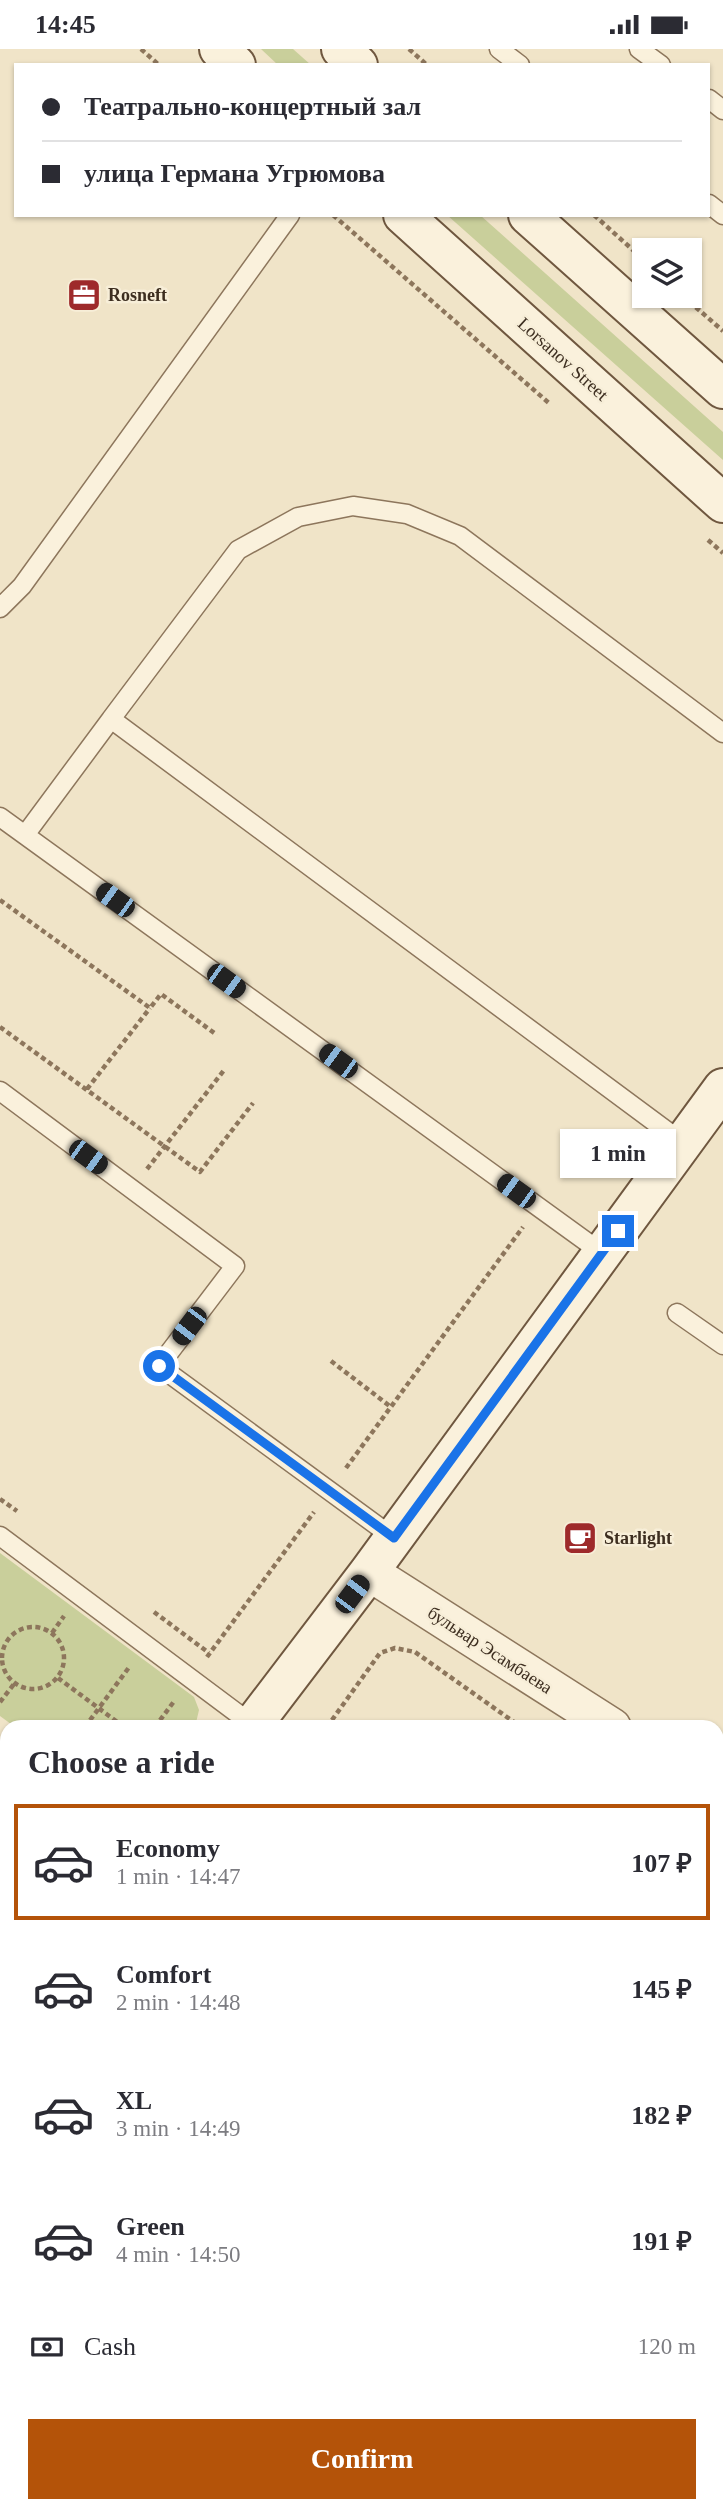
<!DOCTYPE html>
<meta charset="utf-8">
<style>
body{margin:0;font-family:Georgia,serif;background:#f7f7f7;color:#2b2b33;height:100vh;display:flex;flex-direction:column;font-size:26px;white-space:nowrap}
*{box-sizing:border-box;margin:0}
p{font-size:23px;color:#7c7c81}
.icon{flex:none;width:38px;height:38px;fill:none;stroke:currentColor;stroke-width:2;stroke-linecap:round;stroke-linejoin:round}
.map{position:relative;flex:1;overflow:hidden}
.side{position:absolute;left:0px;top:1671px;width:724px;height:793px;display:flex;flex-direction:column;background:#fff;border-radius:21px 21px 0 0;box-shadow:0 2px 5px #0004}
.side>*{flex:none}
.hud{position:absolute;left:14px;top:14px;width:696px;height:154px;border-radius:0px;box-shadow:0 2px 5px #0004;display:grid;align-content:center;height:154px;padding:0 28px;background:#fff}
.tools{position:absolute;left:632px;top:189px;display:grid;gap:14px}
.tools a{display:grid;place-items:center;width:70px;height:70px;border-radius:0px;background:#fff;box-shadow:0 2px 5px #0004;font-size:35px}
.end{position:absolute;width:32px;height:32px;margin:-16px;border:9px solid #1a73e8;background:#fff;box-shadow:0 0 0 4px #fff}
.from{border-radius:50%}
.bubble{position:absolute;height:49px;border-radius:0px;background:#fff;box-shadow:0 2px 5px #0004;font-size:23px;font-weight:700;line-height:49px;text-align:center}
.car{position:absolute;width:21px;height:42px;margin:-21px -10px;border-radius:9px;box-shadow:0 0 5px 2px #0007;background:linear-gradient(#222 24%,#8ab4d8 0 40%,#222 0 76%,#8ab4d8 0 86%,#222 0)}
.hud b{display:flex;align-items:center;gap:24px;height:66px;font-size:26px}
.hud b+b{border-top:2px solid #e1e1e2}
.hud i{width:18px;height:18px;background:#2b2b33}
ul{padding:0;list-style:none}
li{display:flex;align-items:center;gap:21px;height:116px;margin:0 14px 10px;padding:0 14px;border:4px solid transparent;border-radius:0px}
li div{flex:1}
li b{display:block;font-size:26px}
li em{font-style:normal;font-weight:700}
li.selected{border-color:#b45309}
li>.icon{width:63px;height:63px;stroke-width:1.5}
h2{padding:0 28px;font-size:32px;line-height:84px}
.pay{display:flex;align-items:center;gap:18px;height:77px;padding:0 28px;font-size:26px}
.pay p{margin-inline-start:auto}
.button{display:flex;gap:14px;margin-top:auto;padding:14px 28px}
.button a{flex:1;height:80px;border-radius:0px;background:#b45309;color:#fff;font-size:28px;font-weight:700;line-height:80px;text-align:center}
.status{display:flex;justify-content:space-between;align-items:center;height:49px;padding:0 35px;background:#fff;direction:ltr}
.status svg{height:19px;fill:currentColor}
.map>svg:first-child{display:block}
</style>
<div class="status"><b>14:45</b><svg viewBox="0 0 49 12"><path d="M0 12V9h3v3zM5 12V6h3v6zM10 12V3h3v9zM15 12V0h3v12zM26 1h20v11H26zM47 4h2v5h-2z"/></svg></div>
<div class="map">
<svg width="723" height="2463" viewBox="0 0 723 2463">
<rect width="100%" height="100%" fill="#f0e4c8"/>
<!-- green -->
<path fill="#c9cf9b" d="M261,0H293L311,16H278Z
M447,166H480L723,383V411Z
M0,1504L194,1648L199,1661L195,1678H15L0,1667Z
M7,1740V1768L0,1777V1747Z
M430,2457H503L512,2463H433L428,2460Z"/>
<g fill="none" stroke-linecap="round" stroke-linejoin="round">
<!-- lane casing -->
<g stroke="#8d765c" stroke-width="21">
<path id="lane" d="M499,0L520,16
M639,0L661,16
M709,50L723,61
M709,155L723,166
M0,559L22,537L290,166
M0,768L602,1204
M25,786L111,670
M0,1042L235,1217L159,1317L394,1489
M683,1094L111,670L238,501L298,468L353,457L407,465L460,487L723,684
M677,1264L723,1296
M0,1487L253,1676
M0,1702L7,1704
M0,2280L7,2270
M253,2457L261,2463
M109,2463L114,2457"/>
</g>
<!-- street casing -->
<g stroke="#8d765c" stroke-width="40">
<path id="street" d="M369,1523L612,1678
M718,1746L723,1749
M718,1959L723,1952
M0,2032L7,2019
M340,2463L344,2457"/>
</g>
<!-- secondary casing -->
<g stroke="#6f573f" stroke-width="42">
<path id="secondary" d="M219,0L236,16
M341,0L358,16
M403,166L723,454
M528,166L723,340
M251,1678L369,1523L723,1039"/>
</g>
<!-- primary casing -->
<g stroke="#5b4430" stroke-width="42">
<path id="primary" d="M0,1877L7,1882
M0,1996L7,2001
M718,2416L723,2420
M612,2457L620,2463"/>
</g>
<!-- path -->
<path stroke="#8d765c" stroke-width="4.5" stroke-dasharray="5 3.5" stroke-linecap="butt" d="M141,0L159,16
M409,0L427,16
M333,166L550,355
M594,166L644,211
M683,247L723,282
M708,491L723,504
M0,851L150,959L161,945L217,986
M0,978L200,1123L253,1054
M87,1040L150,959
M147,1120L225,1020
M331,1312L391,1358
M346,1419L523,1178
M0,1450L17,1462
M154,1563L209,1604
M2 1609a31 31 0 1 1 62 0a31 31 0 1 1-62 0Z
M52,1584L64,1567
M207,1608L314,1463
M58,1629L124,1678
M0,1653L14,1635
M85,1678L130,1617
M155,1678L175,1651
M327,1678L380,1604L395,1599L415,1603L521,1678
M0,1795L7,1786
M0,1802L7,1808
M718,1817L723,1821
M718,1855L723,1847
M0,1936L7,1942
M718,2041L723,2033
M718,2336L723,2340
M523,2457L531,2463
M690,2457L698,2463
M411,2463L416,2457"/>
<!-- lane -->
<use href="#lane" stroke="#faf1dc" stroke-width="18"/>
<!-- street -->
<use href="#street" stroke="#faf1dc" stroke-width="37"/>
<!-- secondary -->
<use href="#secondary" stroke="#faf1dc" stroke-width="38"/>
<!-- primary -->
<use href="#primary" stroke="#f3d9a0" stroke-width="38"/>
</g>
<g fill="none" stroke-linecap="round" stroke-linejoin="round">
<!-- route -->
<path stroke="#1a73e8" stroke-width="9" d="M159,1317L394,1489L618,1182"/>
</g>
<!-- icons -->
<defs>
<g id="office-square" transform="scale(1.75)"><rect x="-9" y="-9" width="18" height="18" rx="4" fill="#9e2a2b" stroke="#f7eed8"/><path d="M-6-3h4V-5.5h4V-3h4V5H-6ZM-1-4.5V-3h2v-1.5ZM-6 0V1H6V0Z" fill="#fff"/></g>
<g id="cafe-square" transform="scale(1.75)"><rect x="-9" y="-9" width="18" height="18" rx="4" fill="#9e2a2b" stroke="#f7eed8"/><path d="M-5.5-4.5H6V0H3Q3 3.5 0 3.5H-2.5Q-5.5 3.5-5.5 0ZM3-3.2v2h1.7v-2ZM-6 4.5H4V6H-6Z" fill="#fff"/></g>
</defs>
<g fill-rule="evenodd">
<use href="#office-square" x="84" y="246"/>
<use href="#cafe-square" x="580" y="1489"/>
</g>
<g text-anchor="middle" stroke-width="5" stroke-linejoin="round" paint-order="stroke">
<!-- poi labels -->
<g font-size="18" font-weight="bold" fill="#3d2e20" stroke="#f7eed8" text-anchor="start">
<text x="108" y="252">Rosneft</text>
<text x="604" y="1495">Starlight</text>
</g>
<!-- street labels -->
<g font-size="18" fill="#3d2e20" stroke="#f7eed8">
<text transform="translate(563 310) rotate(42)" y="6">Lorsanov Street</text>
<text transform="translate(490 1601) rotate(33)" y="6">бульвар Эсамбаева</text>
</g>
</g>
</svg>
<div class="tools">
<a><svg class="icon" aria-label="layers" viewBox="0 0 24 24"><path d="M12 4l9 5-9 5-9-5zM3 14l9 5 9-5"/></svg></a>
</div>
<i class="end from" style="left:159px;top:1317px"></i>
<i class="end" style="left:618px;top:1182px"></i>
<div class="bubble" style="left:560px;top:1080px;width:116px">1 min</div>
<i class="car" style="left:115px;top:851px;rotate:306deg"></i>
<i class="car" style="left:226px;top:932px;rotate:126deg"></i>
<i class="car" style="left:338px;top:1012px;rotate:306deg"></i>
<i class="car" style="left:88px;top:1108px;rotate:126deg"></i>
<i class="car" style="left:516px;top:1142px;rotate:306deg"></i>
<i class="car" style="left:189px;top:1277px;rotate:217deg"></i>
<i class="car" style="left:352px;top:1545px;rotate:37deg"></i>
<div class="hud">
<b><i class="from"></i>Театрально-концертный зал</b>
<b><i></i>улица Германа Угрюмова</b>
</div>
<section class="side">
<h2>Choose a ride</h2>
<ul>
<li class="selected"><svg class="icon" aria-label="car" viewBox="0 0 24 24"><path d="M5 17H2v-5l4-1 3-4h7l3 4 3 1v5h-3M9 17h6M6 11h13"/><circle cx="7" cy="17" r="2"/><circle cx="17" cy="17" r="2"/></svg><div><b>Economy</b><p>1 min · 14:47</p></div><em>107 ₽</em></li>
<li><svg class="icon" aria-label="car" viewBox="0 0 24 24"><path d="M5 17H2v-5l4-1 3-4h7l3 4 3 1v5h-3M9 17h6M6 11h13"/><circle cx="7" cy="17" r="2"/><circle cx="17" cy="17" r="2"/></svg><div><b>Comfort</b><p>2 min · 14:48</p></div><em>145 ₽</em></li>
<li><svg class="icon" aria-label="car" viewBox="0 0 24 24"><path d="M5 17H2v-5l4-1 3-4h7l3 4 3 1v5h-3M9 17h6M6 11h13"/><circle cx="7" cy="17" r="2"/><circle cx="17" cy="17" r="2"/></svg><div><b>XL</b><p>3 min · 14:49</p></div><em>182 ₽</em></li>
<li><svg class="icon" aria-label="car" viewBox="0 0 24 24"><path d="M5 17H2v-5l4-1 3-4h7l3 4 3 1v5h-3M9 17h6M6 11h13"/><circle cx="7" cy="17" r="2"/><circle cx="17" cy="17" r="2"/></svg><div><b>Green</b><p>4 min · 14:50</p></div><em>191 ₽</em></li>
</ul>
<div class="pay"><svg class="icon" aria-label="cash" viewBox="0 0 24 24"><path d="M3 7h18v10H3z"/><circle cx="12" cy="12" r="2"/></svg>Cash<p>120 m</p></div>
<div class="button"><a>Confirm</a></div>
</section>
</div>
